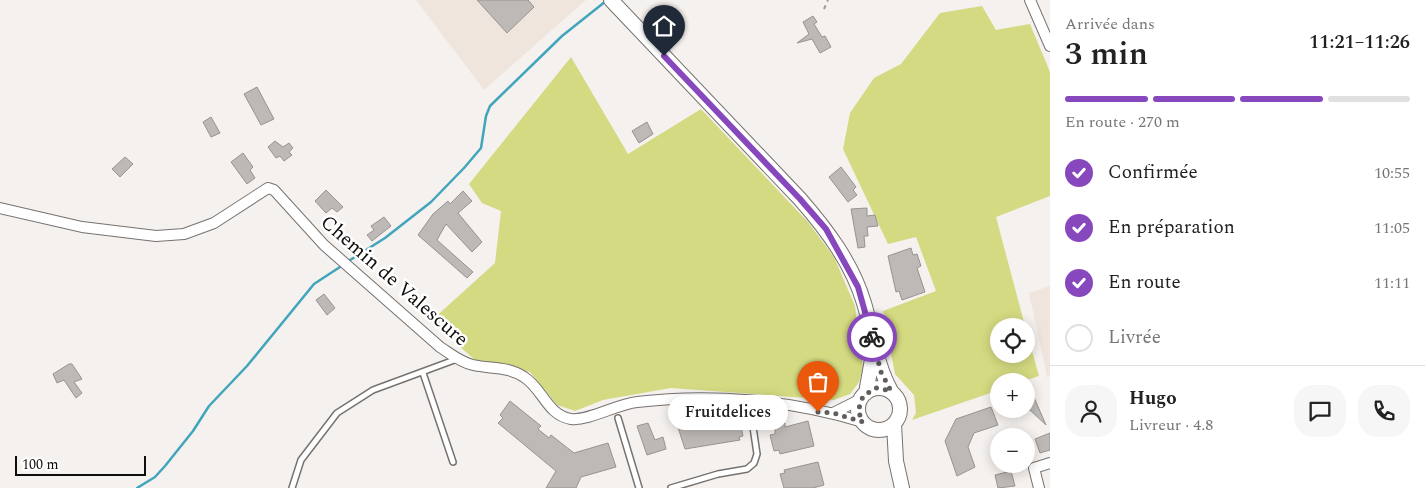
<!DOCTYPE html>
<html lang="fr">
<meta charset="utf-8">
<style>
:root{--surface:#fff;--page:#f6f6f6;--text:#222;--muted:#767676;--line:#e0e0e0;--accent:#8848bd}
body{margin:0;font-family:Spectral,serif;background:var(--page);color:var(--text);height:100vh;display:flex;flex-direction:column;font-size:19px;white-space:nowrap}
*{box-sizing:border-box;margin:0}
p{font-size:16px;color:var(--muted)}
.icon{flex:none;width:28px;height:28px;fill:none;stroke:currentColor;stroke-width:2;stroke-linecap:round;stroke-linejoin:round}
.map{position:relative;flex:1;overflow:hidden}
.panel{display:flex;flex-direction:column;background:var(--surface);width:375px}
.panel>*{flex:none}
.fabs{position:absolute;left:990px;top:318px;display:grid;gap:10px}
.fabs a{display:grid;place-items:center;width:45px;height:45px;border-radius:50%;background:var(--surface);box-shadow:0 2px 12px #0003;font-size:25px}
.scale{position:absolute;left:15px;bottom:12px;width:131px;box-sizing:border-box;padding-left:5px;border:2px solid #100e0d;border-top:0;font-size:14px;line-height:18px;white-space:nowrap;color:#100e0d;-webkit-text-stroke:4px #fff;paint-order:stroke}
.pin{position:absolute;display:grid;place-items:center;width:42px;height:42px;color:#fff;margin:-51px -21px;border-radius:50% 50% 50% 0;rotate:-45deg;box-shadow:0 0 5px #0007}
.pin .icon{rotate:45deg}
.courier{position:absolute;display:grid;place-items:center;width:50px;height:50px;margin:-25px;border:4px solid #8848bd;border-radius:50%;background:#fff;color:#222;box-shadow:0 1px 6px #0007}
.bubble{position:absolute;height:35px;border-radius:18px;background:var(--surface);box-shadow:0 2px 12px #0003;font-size:16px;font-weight:600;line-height:35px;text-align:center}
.head em{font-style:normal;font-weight:600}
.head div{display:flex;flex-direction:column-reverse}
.head{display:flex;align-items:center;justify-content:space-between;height:85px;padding:0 15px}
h1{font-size:32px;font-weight:600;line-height:38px}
.bar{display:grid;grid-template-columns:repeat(4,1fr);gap:8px 5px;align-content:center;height:60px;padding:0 15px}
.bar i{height:6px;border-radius:4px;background:var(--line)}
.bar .current{background:var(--accent)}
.bar p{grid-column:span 4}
.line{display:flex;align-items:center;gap:12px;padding:0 15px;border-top:1px solid var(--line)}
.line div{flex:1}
.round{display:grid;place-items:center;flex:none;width:52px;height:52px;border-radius:20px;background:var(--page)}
ol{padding:0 15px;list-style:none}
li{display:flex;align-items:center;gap:15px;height:55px}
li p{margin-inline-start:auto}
li .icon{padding:5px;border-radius:50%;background:var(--accent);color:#fff;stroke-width:4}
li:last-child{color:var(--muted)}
li i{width:28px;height:28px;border:2px solid var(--line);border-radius:50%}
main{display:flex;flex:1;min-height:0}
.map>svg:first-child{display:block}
</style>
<main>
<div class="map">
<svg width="1050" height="488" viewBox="0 0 1050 488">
<rect width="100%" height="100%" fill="#f5f1ee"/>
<path fill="#efe5dd" d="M416,0H586L484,90Z
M1050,286V376L1047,377L1029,293Z"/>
<path fill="#d4da81" d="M982,6L996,30L1030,24L1050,72V196L996,217L1025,326H999V354H1026V329L1039,376L1023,381H999V390L912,420L916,413L914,395L895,374L883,311L936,291L916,237L888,244L843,149L850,113L874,78L901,64L940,13Z
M571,57L628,154L701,109L808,222L834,257L855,306L863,368L859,382L850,394L834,400L671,388L603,400L575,411L557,405L530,372L475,360L431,321L495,263L501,211L482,203L469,184Z"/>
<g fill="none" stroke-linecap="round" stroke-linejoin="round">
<path stroke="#41a5bc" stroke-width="2.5" d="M347,262L385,238L431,202L464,168L481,148L486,116L490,106L562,36L606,1
M137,488L155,477L165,466L193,431L209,406L247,366L314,284L343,265"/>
</g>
<path fill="#bdb9b6" stroke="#979391" d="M477,0H528L534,7L507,33Z
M813,16L817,22L814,24L822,37L825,36L831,47L820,53L812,39L797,43L809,34L803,22Z
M257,87L274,119L261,125L244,94Z
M211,117L220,133L211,137L203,122Z
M647,122L653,134L639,143L632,131Z
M275,141L283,147L289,143L293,148L289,152L292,155L284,161L280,156L276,158L268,147Z
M243,153L253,167L250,170L255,178L247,184L231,162Z
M125,157L133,164L120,177L112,169Z
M841,167L856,187L853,190L857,195L848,202L829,177Z
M326,190L343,207L337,212L332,208L326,213L315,201Z
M463,191L472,201L458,213L482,242L472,252L446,224L437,240L473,272L467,278L418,235L433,214L448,201L450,204Z
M867,208V216L875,215L878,226L867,227L868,236H864L865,247L858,248L851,209Z
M384,217L391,226L372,241L367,235L374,230L371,226Z
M911,248L913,255L917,254L921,266L917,268L925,292L902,300L899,291L896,292L888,256Z
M324,294L335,308L327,315L316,300Z
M69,364H72L82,379L74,382L82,393L76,398L64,380L57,383L53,374Z
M1026,379L1046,425L1030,410L1026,411Z
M510,401L541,426L538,429L549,438L551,435L574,453L608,443L616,467L581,477L576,488H546L556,471L498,423L503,418L500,415Z
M991,407L998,425L974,433L968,447L975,467L957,476L945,441L956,419Z
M680,411L696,412V424L726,417L727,420L736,418L738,426H741L743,436L739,437L740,440L685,449L673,412Z
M808,421L814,446L780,454L779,450L774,451L770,435L775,434V425L785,423V427Z
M648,423L655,440L663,437L666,449L647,455L637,426Z
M1050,433V450L1040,453L1035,439Z
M818,462L824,485L813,488H784L780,474L785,473L784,470Z
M1011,471L1015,486L998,488L995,475Z"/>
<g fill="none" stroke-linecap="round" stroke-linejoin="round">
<g stroke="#767270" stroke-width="8">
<path id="service" d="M423,373L453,462
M618,418L639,488
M292,488L301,460L337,413L373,390L457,359
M671,488L718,474L747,469L754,463L757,454L749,400"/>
</g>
<g stroke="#767270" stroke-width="12">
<path id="minor" d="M1030,0L1050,46
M0,208L82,227L156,236L184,234L214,223L268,188L274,190L324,245L440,347C451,354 460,362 473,365C491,369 508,366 524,377C543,389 547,415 571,419C589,421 617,404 637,402C710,393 793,400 863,422
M833,413L861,399
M1039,488L1034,468L1050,463"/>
</g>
<g stroke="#767270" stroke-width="16">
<path id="secondary" d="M611,0L800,199C827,230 852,263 864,303C873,333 876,364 891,391
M858 409a21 21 0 1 1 42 0a21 21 0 1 1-42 0Z
M866,393L873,354
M894,424L896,461L902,488"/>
</g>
<path stroke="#9d9a98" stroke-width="2" stroke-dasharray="4 4" stroke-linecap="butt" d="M824,9L828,0"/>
<use href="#service" stroke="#fff" stroke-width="5"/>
<use href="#minor" stroke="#fff" stroke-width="10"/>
<use href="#secondary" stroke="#fff" stroke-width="14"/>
</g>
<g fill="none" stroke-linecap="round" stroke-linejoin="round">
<path stroke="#605d5c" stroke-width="5" stroke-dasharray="0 9" d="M818,412L833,413L863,422L858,411L863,396L876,388L891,391L881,372L872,337"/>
<path stroke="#8848bd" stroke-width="6" d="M664,56L800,199L826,229L858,287L872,337"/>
</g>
<g text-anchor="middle" stroke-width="5" stroke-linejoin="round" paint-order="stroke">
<g font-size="20" fill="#100e0d" stroke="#fff">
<text transform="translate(395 280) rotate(41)" y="7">Chemin de Valescure</text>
</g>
</g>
</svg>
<div class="fabs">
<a><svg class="icon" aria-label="locate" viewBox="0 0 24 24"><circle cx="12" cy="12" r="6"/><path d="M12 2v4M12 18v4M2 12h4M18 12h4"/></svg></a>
<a>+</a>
<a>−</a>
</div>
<div class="scale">100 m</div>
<div class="pin" style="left:818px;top:412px;background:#ea580c"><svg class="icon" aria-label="bag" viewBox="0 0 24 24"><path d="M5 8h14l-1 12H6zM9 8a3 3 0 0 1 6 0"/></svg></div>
<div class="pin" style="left:664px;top:56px;background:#1f2937"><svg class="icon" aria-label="home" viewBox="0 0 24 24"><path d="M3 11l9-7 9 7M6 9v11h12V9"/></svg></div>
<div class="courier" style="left:872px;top:337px"><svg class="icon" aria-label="bike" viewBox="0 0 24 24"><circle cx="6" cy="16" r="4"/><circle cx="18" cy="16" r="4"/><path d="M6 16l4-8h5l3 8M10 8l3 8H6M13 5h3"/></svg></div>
<div class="bubble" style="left:668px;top:395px;width:120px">Fruitdelices</div>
</div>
<section class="panel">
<div class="head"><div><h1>3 min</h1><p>Arrivée dans</p></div><em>11:21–11:26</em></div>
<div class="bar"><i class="current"></i><i class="current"></i><i class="current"></i><i></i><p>En route · 270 m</p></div>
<ol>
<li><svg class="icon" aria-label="check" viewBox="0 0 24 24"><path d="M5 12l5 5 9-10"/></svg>Confirmée<p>10:55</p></li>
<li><svg class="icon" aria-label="check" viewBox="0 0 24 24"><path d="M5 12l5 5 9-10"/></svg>En préparation<p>11:05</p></li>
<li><svg class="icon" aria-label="check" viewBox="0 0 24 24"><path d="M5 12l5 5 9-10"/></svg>En route<p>11:11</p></li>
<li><i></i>Livrée</li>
</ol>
<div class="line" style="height:90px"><a class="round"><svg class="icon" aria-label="person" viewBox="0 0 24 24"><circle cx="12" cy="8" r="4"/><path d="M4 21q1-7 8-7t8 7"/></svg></a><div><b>Hugo</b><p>Livreur · 4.8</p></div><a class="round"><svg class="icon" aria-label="chat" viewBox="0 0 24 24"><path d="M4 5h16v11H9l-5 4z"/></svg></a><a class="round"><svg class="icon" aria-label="phone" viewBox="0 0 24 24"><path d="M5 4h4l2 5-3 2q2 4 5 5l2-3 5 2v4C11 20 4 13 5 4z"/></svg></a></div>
</section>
</main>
